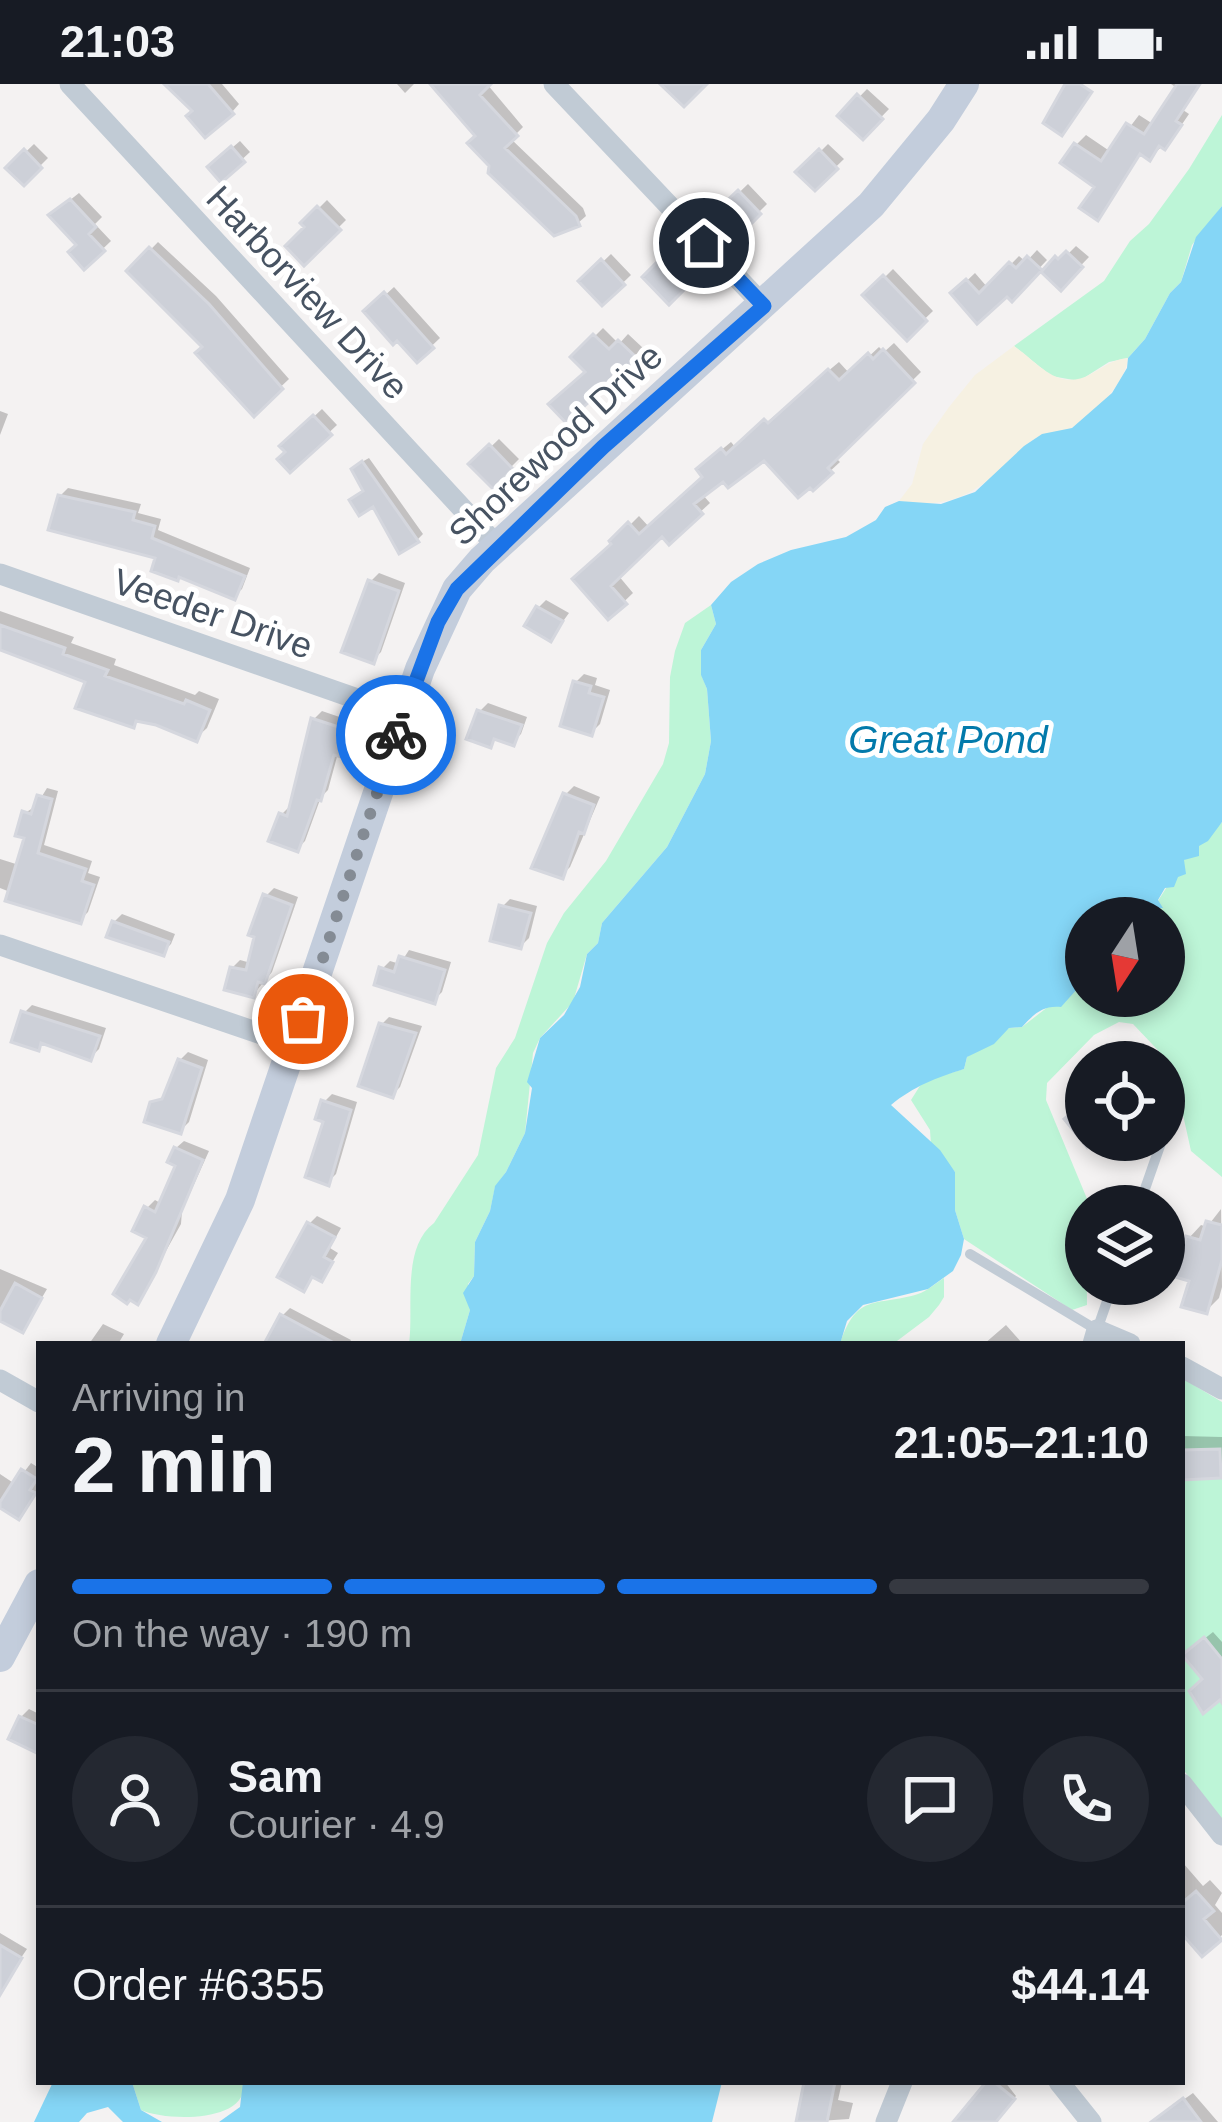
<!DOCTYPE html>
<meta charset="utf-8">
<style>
:root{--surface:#171b24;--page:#242831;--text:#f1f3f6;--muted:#9ea1a6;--line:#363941;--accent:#1a73e8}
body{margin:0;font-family:Arial,sans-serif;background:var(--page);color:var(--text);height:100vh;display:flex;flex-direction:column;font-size:45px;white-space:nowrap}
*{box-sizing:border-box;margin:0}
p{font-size:39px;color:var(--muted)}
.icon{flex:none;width:66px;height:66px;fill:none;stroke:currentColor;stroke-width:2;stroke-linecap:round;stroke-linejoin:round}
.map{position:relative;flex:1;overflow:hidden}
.panel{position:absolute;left:36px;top:1257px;width:1149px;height:744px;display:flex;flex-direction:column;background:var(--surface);border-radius:0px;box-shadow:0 6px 18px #0003}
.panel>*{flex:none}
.needle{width:78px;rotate:192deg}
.buttons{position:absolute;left:1065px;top:813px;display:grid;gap:24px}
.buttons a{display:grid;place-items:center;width:120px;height:120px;border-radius:50%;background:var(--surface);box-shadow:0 6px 18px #0003;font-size:60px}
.pin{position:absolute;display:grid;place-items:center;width:102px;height:102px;color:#fff;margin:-51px;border:6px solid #fff;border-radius:50%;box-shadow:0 3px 12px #0007}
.courier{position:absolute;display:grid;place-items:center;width:120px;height:120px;margin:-60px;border:9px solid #1a73e8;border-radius:50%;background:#fff;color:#222;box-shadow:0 3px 15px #0007}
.overview em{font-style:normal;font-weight:700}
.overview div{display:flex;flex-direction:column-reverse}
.overview{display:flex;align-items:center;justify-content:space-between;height:204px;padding:0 36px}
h1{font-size:78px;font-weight:700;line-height:90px}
.bar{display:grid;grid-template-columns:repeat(4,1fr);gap:18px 12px;align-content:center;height:144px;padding:0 36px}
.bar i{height:15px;border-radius:9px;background:var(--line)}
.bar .on{background:var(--accent)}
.bar p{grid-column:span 4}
.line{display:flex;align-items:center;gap:30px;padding:0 36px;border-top:3px solid var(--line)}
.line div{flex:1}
.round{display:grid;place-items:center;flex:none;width:126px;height:126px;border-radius:63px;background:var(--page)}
.status{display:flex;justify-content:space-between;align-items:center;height:84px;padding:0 60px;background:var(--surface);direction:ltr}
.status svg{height:33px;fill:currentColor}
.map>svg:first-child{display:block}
</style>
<div class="status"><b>21:03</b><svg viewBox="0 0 49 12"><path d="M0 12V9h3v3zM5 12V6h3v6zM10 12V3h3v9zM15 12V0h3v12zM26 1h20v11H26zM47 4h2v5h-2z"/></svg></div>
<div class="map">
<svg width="1222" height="2038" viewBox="0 0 1222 2038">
<rect width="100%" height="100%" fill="#f4f2f2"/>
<path fill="#bdf5d7" d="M1222,31V122L1192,161L1181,198L1170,209L1145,255L1128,274L1109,278L1079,297L1051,292L1014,262L1104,197L1130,157L1149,140L1189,85Z
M711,521L716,540L701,566V590L707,605L711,657L705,690L667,763L602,839L598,859L587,870L573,918L540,954L533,969L525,1049L506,1088L495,1103L490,1127L475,1158L474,1192L468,1200L470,1226L460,1260H409C414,1224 401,1164 434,1139L478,1071L496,984L515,954L547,859L564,829L606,777L663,680L669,659L670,593L675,567L685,539Z
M1222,738V1093L1191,1067L1172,981L1133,940L1119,938L1094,951L1047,999L1046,1016L1090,1122H1086L1087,1221L1072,1226L964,1155L955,1126V1088L931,1061L930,1046L911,1016L923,997L964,985L967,973L1009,944L1022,943L1049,922H1061L1086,895V912H1164V834H1149V831L1184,776Z
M944,1194V1213L939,1221L929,1233L893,1260H840C857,1208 875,1223 918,1210C927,1207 936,1199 944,1194Z
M1182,1294L1222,1318V1735L1182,1684Z
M132,1998H243C251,2038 168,2038 141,2026Z"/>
<path fill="#f6f1e2" d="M1014,262C1040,280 1058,308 1091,290C1104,283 1113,275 1128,274C1127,296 1092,335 1071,344C1060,349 1047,348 1036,354C1024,361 1018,371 1008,379C972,412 948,425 899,417L912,400L923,360L949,323L975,291Z"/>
<path fill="#85d6f6" d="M1222,122V738L1208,757L1199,762V772L1184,776L1186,790L1178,793L1174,803L1165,804L1158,816L1163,824H1153L1149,834H1086V895L1061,923C1043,921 1034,930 1022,943L1009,944L994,960L967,973L964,985C936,994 914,1002 891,1021L940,1066L955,1088V1126L964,1155L961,1171L953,1187L928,1205L863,1221L847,1237L840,1260H460L470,1226L463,1209L474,1192L475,1158L490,1127L495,1102L506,1088L525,1049L532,1004L527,998L540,954L564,931L580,903L587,870L598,859L602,839L667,763L705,690L711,657L707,605L701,591V566L716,540L711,521L731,498L758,480L791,466L846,453L876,436L885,423L899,417L941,420L975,408L1024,362L1042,350L1072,344L1112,309L1127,284L1128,274L1145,255L1170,209L1181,198L1196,153Z
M53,1998H132L141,2026L162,2038H123L108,2023L87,2029L79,2038H34Z
M243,1998H722L712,2038H219L240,2023Z"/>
<path fill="#0003" d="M168,0H222L239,20L232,28L196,26Z
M397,0H414L405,9Z
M457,0H487L523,43L511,55L583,124L586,132L578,139L479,51Z
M1171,0H1200L1183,26L1189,30L1174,52L1150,73L1142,68L1098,134V102L1076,61L1086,51L1111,68L1139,31L1153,40L1177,4Z
M867,5L889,25L863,52L841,32Z
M240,57L250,68L221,95L219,75Z
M34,60L48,74L24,98L9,84Z
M828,60L844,75L815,103L800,88Z
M748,100L767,120L741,146L722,125Z
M79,109L102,133L95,140L111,157L85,182L80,161L60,124Z
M327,116L346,136L304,178L308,143L304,139Z
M158,158L216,212L289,295L254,328L206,262L130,187Z
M1076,162L1089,173L1061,202L1045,188L1065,167L1068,170Z
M1037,166L1047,176L1012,213L1007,209H954L975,189L988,204L1019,172L1026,178Z
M672,168L695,191L669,216L646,193Z
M611,170L631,191L603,218L583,197Z
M893,185L933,227L907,252L867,211Z
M394,203L440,254L418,275L367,228Z
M603,244L619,260L628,250L643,264L566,335L588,287L574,273Z
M894,259L921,288L835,373L840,378L813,403L764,372L702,410L710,419L669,457L662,449L618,491L633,509L609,532L576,495L639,432L650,444L706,393L708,377L731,358L736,364L839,278L850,290L879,263L884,268Z
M322,325L337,341L290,385L289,368L283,362Z
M0,327L8,330L0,351Z
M499,355L519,375L493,401L473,380Z
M369,374L423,450L417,456L366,406L360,379Z
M68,404L141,420L138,429L161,435L158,446L250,484L242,505L234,512L159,472L60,412Z
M379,489L405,499L381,568L373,576L371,497Z
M546,516L569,529L551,554L538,524Z
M0,527L74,553L71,559L116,575L114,581L195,611L199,607L219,615L207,644L196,654L139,635L133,641L89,596L0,565Z
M584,590L597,594L595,601L610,606L600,640L592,648L576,598Z
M488,619L527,633L521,650L513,658L497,653L490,660L480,627Z
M322,627L360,640L352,663L344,671L338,669L328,706L321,713L305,757L297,765L281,731L289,723L314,635Z
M574,702L600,713L570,783L562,791L566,710Z
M47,704L58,707L44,761L92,777L88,789L100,793L88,828L80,836L0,804V775L19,781L27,752L25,729L36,722Z
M274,804L298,813L272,888L253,911L232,884L240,876L251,879L266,812Z
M510,815L537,822L529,854L521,862L502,823Z
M122,830L175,850L171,860L163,868L114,838Z
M409,866L451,878L442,908L434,916L382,885L390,877L400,880Z
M32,921L106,944L99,965L91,973L45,957L38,964L24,929Z
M389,933L422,942L400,1003L392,1011L381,941Z
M1133,960L1148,978H1108Z
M188,968L208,976L189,1038L181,1046L153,1020L164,1012L180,976Z
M1086,994V1052L1082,1023L1071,1008Z
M332,1010L357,1018L336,1090L328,1098L324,1018Z
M184,1057L209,1067L182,1127L181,1140L138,1217L150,1153L147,1124L155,1116L162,1120L179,1081L176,1064Z
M1221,1125L1222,1203L1219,1214L1206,1227L1192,1195L1189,1154L1201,1141L1207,1143Z
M317,1132L341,1144L330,1164L338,1169L321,1195L314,1191L303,1204L310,1139Z
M0,1185L47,1205L23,1246L0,1234Z
M290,1224L351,1256L349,1260H277L282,1232Z
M103,1240L124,1250L118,1260H89Z
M1006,1241L1023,1260H984Z
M1182,1352L1222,1353V1389L1182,1393Z
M31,1379L39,1384V1404L26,1424L0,1421V1390L15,1400Z
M1213,1548L1222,1558V1613L1194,1563Z
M29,1625L39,1630V1658L21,1633Z
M1183,1779L1203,1802L1210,1796L1222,1809L1215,1821L1222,1829V1851L1203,1869L1182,1846Z
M0,1849L27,1865L8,1893L0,1888Z
M807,1998H842L838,2016L853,2019L849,2035L804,2038Z
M990,1998H1005L1016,2012L994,2038H962Z
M1193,2009L1218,2038H1170L1173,2023Z"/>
<path fill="#cdd0d8" stroke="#d5d7de" stroke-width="3" d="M164,0H208L234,30L205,54L186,32L192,27Z
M430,0H491L480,11L518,52L505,64L576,132L580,142L554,152L488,89L489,82L467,59L475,52Z
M660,0H707L684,23Z
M1065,0H1080L1092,8L1062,52L1043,39Z
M1177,0H1200L1176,37L1182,41L1165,66L1159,62L1150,77L1140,70L1098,137L1079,124L1094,103L1060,79L1074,59L1101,77L1126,39L1144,50Z
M857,10L883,35L863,56L837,32Z
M231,62L245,78L221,99L207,83Z
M24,65L42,84L24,102L5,84Z
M819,65L838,85L815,107L795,88Z
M738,106L761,130L741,150L718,125Z
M70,115L96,143L89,150L105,167L84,186L68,168L76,161L48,131Z
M317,122L341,146L304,182L285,162L304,143L300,139Z
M149,163L209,220L283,305L254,333L195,269L202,263L126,187Z
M1066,167L1083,183L1061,207L1041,188L1055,172L1058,175Z
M1027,172L1042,186L1012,218L1007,213L977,240L950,209L966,195L979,209L1009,178L1016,184Z
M662,173L689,201L669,221L642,193Z
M601,175L625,201L602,222L578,197Z
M883,191L927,237L907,257L862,211Z
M384,208L434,264L417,279L397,257L393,261L363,227Z
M593,250L609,265L618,256L637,274L566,339L548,320L585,288L570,273Z
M883,265L915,299L828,384L833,389L813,407L810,404L798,414L764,377L728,404L723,398L694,420L703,430L669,461L662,453L611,502L627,520L608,536L572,495L611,460L609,457L628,438L639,450L702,393L696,385L721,364L726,370L764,335L768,339L828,285L839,296L868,269L873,275Z
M313,331L332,351L290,389L277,375L285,368L279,362Z
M489,360L513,385L493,405L468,380Z
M362,377L419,458L399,470L373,423L359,432L349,416L363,407L351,385Z
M58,411L135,428L133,436L155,442L152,454L245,492L235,516L179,493L178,497L151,487L155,474L48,446Z
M368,496L399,507L374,580L341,568Z
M536,522L563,537L551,558L524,542Z
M0,541L65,564L63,570L108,586L105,592L184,620L186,616L210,626L197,658L156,641L136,637L134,644L75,624L85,598L0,566Z
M573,597L591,602L589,609L604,613L592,652L560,642Z
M477,626L522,641L514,662L494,655L491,664L466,655Z
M311,634L354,648L345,674L334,671L321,717L317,716L298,768L268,757L279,729L287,732Z
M563,709L594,721L584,750L579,748L563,795L531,784Z
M37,711L52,715L38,769L86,785L82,797L94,801L81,840L5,817L24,754L15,752L22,727L31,730Z
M263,810L292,821L265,900L258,898L254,914L224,906L230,883L246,886L254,853L248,851Z
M499,821L531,829L521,865L490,857Z
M112,837L169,858L164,872L106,853Z
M399,872L445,886L435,920L374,901L379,883L394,888Z
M21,927L100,952L91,977L41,959L39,967L11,958Z
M379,939L416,949L393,1014L358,1002Z
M178,975L202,984L181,1050L144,1038L150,1018L162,1015Z
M321,1016L351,1026L329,1102L305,1093L323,1038L315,1035Z
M1086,1017V1062L1064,1035Z
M174,1063L203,1076L156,1188L138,1221L130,1216L127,1220L113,1210L146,1154L132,1147L144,1122L155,1128L175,1082L167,1078Z
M1206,1137L1222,1141V1176L1207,1230L1181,1223L1189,1197L1175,1193L1186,1152L1200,1156Z
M307,1138L335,1153L324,1173L333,1178L322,1198L312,1193L304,1208L277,1193Z
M15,1199L42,1214L23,1249L0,1237V1227Z
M280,1230L336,1260H264Z
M1220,1365L1221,1394L1182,1396V1366Z
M21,1385L37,1395L30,1406L36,1409L19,1436L0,1424V1418Z
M1204,1553L1222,1575V1619L1220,1616L1203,1630L1189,1607L1202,1595L1182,1571Z
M19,1632L39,1641V1670L8,1655Z
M1196,1807L1214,1827L1204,1835L1222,1856L1202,1873L1182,1850V1819Z
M0,1861L22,1874L0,1911Z
M804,1998H835L827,2038H796Z
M986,1998H994L1015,2015L996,2038H953Z
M1183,2014L1201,2038H1151Z"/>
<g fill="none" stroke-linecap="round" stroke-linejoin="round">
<path stroke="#c1cbd5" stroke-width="10" d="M1164,1049L1172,1024
M1139,1122L1162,1056
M970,1170L1097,1246L1113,1200"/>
<path stroke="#c1cbd5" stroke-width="21" d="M70,0L497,462
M554,0L764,222
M0,490L403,631
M0,861L294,961
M1093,1260L1097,1246L1130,1260
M1182,1283L1222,1305
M0,1296L39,1318
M1182,1700L1222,1751
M1059,1998L1091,2038
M886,2038L902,1998"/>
<path stroke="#c3cddc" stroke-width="30" d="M171,1260L240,1116L420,585L457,505L482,476L871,121L941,36L964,0
M0,1573L39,1500"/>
</g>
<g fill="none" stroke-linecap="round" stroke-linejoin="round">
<path stroke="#848b94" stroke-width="12" stroke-dasharray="0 21.6" d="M303,935L396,651"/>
<path stroke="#1a73e8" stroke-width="15" d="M396,651L438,538L457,505L603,363L764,222L704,159"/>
</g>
<g text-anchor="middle" stroke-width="10" stroke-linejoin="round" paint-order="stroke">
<g font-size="36" fill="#475362" stroke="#fff">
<text transform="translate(308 208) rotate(47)" y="13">Harborview Drive</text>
<text transform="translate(555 360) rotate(-43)" y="13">Shorewood Drive</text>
<text transform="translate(213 529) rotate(19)" y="13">Veeder Drive</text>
</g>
<g font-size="39" font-style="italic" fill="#027aab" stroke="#fff">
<text x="948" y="669">Great Pond</text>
</g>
</g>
</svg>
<div class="buttons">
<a><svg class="needle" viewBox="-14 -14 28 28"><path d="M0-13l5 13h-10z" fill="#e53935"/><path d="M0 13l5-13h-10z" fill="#9ea1a6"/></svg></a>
<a><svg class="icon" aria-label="locate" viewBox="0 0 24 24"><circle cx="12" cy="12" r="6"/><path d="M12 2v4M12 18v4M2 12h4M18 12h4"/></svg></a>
<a><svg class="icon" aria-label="layers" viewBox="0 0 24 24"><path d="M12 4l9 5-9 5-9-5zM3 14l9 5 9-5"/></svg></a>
</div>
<div class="pin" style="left:303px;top:935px;background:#ea580c"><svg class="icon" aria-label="bag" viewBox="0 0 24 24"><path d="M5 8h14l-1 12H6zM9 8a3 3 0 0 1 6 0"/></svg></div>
<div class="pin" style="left:704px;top:159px;background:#1f2937"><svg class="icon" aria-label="home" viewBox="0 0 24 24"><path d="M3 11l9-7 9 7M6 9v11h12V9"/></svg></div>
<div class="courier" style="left:396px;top:651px"><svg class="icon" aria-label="bike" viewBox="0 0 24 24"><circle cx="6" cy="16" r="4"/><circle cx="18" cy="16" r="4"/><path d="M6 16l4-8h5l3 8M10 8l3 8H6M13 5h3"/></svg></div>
<section class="panel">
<div class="overview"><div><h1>2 min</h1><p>Arriving in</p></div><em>21:05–21:10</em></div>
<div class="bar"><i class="on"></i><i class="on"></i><i class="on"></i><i></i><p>On the way · 190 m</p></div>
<div class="line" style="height:216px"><a class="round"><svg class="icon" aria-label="person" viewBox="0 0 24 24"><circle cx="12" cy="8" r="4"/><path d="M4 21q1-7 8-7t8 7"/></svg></a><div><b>Sam</b><p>Courier · 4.9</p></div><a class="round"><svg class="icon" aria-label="chat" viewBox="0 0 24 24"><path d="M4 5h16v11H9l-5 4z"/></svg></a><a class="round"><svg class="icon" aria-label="phone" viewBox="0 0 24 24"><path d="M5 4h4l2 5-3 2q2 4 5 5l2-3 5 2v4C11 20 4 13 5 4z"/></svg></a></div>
<div class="line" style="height:156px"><div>Order #6355</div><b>$44.14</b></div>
</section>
</div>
